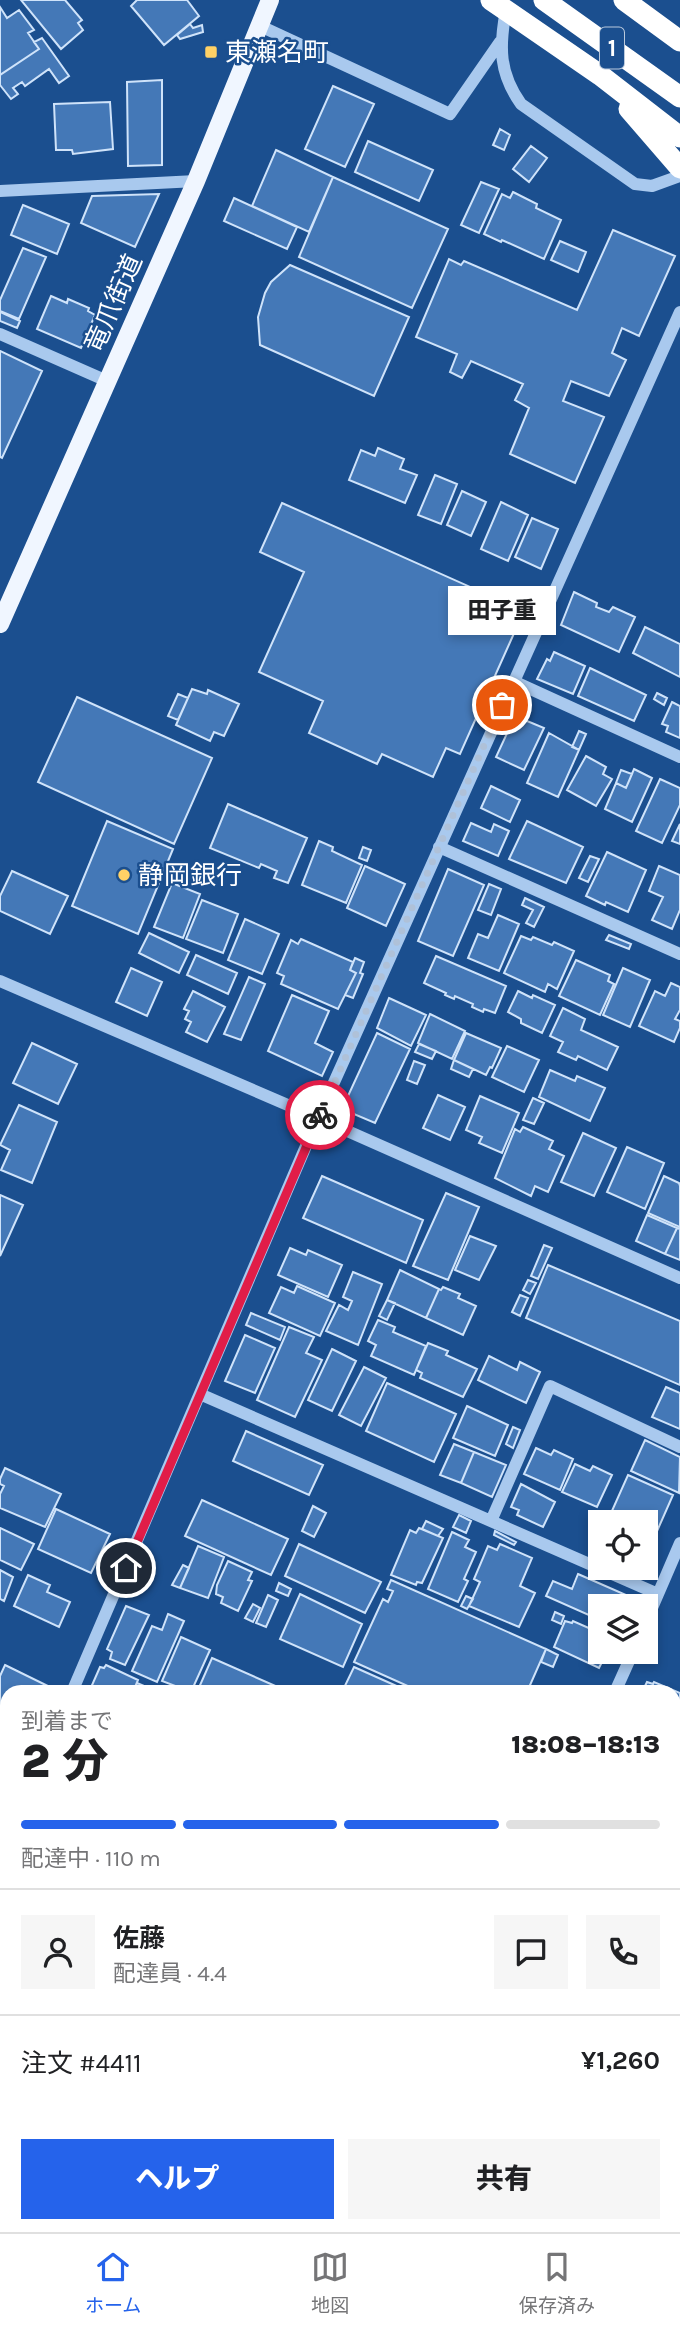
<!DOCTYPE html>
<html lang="ja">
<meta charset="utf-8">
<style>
:root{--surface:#fff;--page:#f6f6f6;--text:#202124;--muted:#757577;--line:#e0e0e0;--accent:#2563eb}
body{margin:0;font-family:Karla,"Noto Sans JP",sans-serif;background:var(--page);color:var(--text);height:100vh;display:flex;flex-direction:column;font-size:26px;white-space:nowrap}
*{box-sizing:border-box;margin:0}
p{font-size:23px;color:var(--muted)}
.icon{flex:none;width:38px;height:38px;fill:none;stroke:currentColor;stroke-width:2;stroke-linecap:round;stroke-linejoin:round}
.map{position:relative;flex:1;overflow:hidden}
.drawer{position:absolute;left:0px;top:1685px;width:681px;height:548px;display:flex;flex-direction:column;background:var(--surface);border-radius:21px 21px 0 0;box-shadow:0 4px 10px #0003}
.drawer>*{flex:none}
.fabs{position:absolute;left:588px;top:1510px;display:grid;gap:14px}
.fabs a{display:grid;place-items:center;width:70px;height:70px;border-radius:0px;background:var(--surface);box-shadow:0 4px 10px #0003;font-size:35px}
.pin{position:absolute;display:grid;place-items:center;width:60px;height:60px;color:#fff;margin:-30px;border:4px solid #fff;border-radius:50%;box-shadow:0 2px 7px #0007}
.courier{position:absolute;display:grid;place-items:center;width:70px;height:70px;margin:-35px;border:5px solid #e11d48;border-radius:50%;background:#fff;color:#222;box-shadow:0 2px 9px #0007}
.bubble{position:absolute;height:49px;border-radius:0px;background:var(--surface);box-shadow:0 4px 10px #0003;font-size:23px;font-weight:800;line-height:49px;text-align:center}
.overview em{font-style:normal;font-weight:800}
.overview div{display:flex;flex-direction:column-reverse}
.overview{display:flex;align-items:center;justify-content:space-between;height:119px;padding:0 21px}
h1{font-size:46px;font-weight:800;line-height:52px}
.bar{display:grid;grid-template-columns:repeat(4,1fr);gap:10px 7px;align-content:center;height:84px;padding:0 21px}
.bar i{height:9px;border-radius:5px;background:var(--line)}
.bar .current{background:var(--accent)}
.bar p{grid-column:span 4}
.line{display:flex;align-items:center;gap:18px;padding:0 21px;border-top:2px solid var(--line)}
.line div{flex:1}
.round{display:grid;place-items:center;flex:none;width:74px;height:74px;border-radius:0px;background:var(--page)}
.cta{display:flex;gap:14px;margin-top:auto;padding:14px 21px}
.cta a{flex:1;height:80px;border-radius:0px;background:var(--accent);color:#fff;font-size:28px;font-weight:800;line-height:80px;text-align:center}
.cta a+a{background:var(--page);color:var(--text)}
.tab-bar{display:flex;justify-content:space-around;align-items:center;height:98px;border-top:2px solid var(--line);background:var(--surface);font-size:19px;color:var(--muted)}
.tab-bar a{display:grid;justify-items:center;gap:4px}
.tab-bar .current{color:var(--accent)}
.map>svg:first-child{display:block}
</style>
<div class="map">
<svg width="680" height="2232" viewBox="0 0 680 2232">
<rect width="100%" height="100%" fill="#1b4f8f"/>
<path fill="#4478b7" stroke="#cfe3fa" stroke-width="2" d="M21,0H65L82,20L78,23L83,30L61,49Z
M137,0H187L199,16L164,45L131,6Z
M0,7L7,18L19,10L34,30L28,33L39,49L0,75Z
M190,24L193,28L202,25L203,32L180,39L177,35Z
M42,38L69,76L59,83L49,69L25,86L22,82L13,88L18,94L11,99L0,85V75L39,49L34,42Z
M162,80V165L128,166L127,82Z
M333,86L374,104L345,167L305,149Z
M110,102L113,149L73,154L72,150H56L54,104Z
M500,129L510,135L504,150L493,145Z
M368,141L433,170L419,201L355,172Z
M531,146L547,158L529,182L513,169Z
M276,150L333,177L309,232L252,206Z
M333,177L448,229L412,308L299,257Z
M481,182L499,189L479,233L461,225Z
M513,192L537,204L536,208L561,220L544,259L502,240L501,242L484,234L502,194L510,198Z
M159,194L135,247L81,223L92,196Z
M234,198L297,227L287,249L224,221Z
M23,205L69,224L57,254L11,235Z
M613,230L675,256L639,336L622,328L612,353L626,360L609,396L571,381L563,401L604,417L575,483L510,454L529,408L515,400L523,384L471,361L462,378L450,372L457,354L416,337L449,259L461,265L464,261L577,310Z
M560,241L586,252L578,272L551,260Z
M23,248L46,257L19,319L0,311V300Z
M290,265L409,317L374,396L260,345L258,317L265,293L271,282Z
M51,296L67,303L68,299L89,308L88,311L95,315L81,348L37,329Z
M0,312L20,321L17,328L0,321Z
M0,351L42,371L2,458L0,457Z
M378,448L404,459L400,469L417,475L405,503L349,480L361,450L375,456Z
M435,475L457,484L441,524L418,515Z
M462,491L486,502L471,536L447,525Z
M501,502L528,515L508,561L481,549Z
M282,503L524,611L460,754L446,748L433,777L382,754L377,764L309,733L323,701L259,672L304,572L260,552Z
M532,518L558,529L541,569L515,557Z
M574,592L597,603L596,607L609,612L613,607L635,617L619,652L561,625Z
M645,627L680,644V677L633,653Z
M554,652L585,666L573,694L537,679L547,659L550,661Z
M590,668L646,695L634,721L578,696Z
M192,689L207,694L208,690L239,704L224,736L214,732L210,741L176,725Z
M657,693L667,698L664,705L654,699Z
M178,694L188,698L178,720L168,716Z
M77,697L212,758L174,844L38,782Z
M672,702L680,706V738L666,732L668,726L662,724Z
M515,716L544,728L524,770L496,757Z
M579,731L586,734L579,750L572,747Z
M549,733L579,750L558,797L527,783Z
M586,756L606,767L603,774L612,779L596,806L567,790Z
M634,769L652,778L632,822L605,809L616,783L626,788Z
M621,770L632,774L626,788L616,783Z
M660,779L680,788V805L662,843L636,831Z
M491,786L520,800L510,822L481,808Z
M228,804L307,838L288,883L274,878L277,871L261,864L259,868L210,848Z
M107,821L173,849L138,934L72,906Z
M527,821L583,847L566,883L509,859Z
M471,823L491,832L494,824L509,831L498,856L463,841Z
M680,824V844L672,841Z
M319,841L333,847L332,851L362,865L346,903L302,885Z
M363,847L371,850L367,861L359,858Z
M607,852L646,870L628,912L606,902L605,905L586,896Z
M590,856L599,859L588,882L579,878Z
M365,866L405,884L386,926L347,908Z
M659,866L680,875V910L672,929L652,920L663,897L649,891Z
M448,869L484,885L453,956L418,941Z
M12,871L68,896L50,934L0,911V896Z
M172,883L200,894L183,938L154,927Z
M489,884L501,889L491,915L478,910Z
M525,898L544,907L534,927L526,923L533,910L522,905Z
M202,900L238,914L223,953L186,939Z
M498,915L519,924L499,971L468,958L478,934L488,938Z
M245,919L279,934L262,974L228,960Z
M149,933L189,952L179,973L139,953Z
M609,935L631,944L629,949L606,940Z
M521,936L531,940L533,937L552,945L554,942L574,951L557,989L548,984L545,992L504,973Z
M301,939L353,962L350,970L356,973L338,1009L281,984L284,976L277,973L291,940L298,944Z
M196,955L237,973L228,994L187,975Z
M436,956L506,986L495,1013L484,1009L483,1012L472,1007L473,1004L455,996L454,999L445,995L446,993L424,983Z
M355,958L364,962L360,973L363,974L353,998L345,995L356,973L350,970Z
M576,960L610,975L608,981L614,984L600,1015L559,996Z
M131,968L162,982L147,1016L116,1002Z
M623,968L650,980L630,1027L603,1015Z
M249,977L265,984L241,1040L224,1034Z
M671,983L680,987V1010L675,1019L680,1021V1028L674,1042L639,1026L655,991L665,996Z
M193,991L225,1007L207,1042L186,1032L191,1022L185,1019L189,1011L184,1009Z
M518,991L532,998L533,995L555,1005L542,1033L521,1023V1019L508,1012Z
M292,995L329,1011L315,1043L333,1052L322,1076L268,1051Z
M389,998L426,1015L411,1046L377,1028Z
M563,1008L585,1019L581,1030L618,1047L607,1070L578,1056L576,1060L558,1052L563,1042L550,1036Z
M430,1014L465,1031L452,1059L418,1043Z
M377,1033L410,1049L375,1123L342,1109Z
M466,1033L501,1048L492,1068L490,1067L486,1075L454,1060Z
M32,1043L77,1064L58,1104L13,1083Z
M419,1044L436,1051L432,1059L415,1052Z
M507,1046L539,1060L524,1092L492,1077Z
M454,1060L473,1069L469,1077L451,1069Z
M414,1061L425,1065L417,1084L407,1080Z
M550,1070L575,1081L577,1076L605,1088L590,1121L539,1097Z
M438,1095L465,1107L450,1140L423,1128Z
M480,1096L519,1113L502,1153L479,1143L482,1137L466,1130Z
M533,1098L544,1103L534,1124L523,1120Z
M19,1105L57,1122L32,1183L1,1170L10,1150L0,1145Z
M523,1127L553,1141L549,1149L564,1156L548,1192L535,1186L531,1196L495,1178L515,1129L520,1132Z
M583,1133L616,1148L594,1196L561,1182Z
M627,1147L664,1163L645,1209L607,1192Z
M322,1176L423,1220L406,1263L303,1218Z
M664,1176L679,1183L680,1186V1227L648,1213Z
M446,1193L479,1207L448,1280L413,1266Z
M0,1195L23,1205L0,1256Z
M647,1215L677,1228L665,1254L636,1241Z
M677,1228L680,1229V1260L665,1254Z
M470,1236L496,1246L479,1280L455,1270Z
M544,1245L552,1248L538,1279L531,1276Z
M290,1248L306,1255L308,1250L342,1265L328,1297L278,1275Z
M548,1265L680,1321V1385L526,1318Z
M400,1270L439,1289L426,1318L387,1300Z
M353,1272L382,1284L358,1345L326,1331L339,1305L348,1310L352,1301L343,1297Z
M528,1280L536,1283L530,1294L523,1290Z
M297,1286L335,1303L320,1336L269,1313L281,1287L294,1293Z
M443,1287L460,1294L458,1298L476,1306L463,1335L426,1318L439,1289L441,1290Z
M520,1295L528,1298L520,1316L512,1312Z
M387,1300L395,1303L387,1320L379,1316Z
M251,1313L285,1327L280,1340L246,1325Z
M378,1320L395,1327L393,1332L426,1346L414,1375L371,1356L376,1345L368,1341Z
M289,1327L314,1337L306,1353L322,1360L295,1417L257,1400Z
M245,1335L275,1348L255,1393L225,1381Z
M428,1343L448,1351L446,1355L477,1369L463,1397L420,1378L422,1373L416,1370Z
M332,1349L356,1361L332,1411L308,1400Z
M489,1356L517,1370L520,1362L540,1372L526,1403L478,1380Z
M364,1367L386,1378L361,1426L339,1415Z
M387,1383L456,1414L434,1462L366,1431Z
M666,1387L680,1393V1429L652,1417Z
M467,1406L508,1425L495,1456L453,1438Z
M513,1427L520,1430L513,1448L506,1444Z
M246,1431L323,1465L309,1495L233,1461Z
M645,1440L680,1457L679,1493L631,1471Z
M454,1444L474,1452L461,1483L440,1475Z
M536,1448L551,1455L554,1450L573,1459L560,1490L524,1474Z
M474,1452L506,1465L492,1497L461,1483Z
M575,1464L590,1471L593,1466L612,1475L597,1507L562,1492Z
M5,1468L61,1494L45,1527L0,1508V1494L4,1486L0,1484V1479Z
M628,1475L673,1495L646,1556V1522H607Z
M521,1484L555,1502L543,1527L517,1515L519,1510L511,1507Z
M202,1500L288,1539L271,1575L185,1536Z
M313,1506L326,1513L314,1537L302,1531Z
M56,1509L110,1534L91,1573L38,1549Z
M459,1515L471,1521L466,1533L453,1527Z
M426,1521L443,1529L438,1536L422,1529Z
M0,1528L34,1544L21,1570L0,1560Z
M419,1528L443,1538L422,1583L417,1582L416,1585L391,1575L410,1530L416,1533Z
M495,1531L516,1542L514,1545L494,1535Z
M452,1532L469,1540L465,1547L476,1552L464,1579L468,1581L458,1602L428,1589Z
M299,1544L381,1582L365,1613L285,1576Z
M500,1544L532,1558L520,1586L535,1593L519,1627L469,1606L480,1582L474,1579L488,1546L497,1550Z
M198,1546L224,1557L208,1598L180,1588Z
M228,1561L252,1572L248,1580L252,1581L238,1611L221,1603L223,1597L216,1594L217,1585Z
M183,1565L189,1568L180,1588L172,1585Z
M0,1570L13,1577L4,1601L0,1599Z
M578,1574L626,1595L621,1606H600V1620L546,1596L553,1581L572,1589Z
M28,1575L50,1585L47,1592L70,1602L59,1627L14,1606Z
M391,1580L546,1649L527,1692H421L354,1662L383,1599L388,1602L393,1591L387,1589Z
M279,1583L291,1589L288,1596L276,1591Z
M300,1594L362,1624L343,1667L280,1639Z
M268,1595L278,1600L266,1627L256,1623Z
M466,1596L473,1599L467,1609L461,1606Z
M253,1604L260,1608L253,1622L245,1618Z
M126,1606L149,1615L125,1665L110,1659L112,1652L107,1649Z
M555,1612L564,1616L561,1624L552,1620Z
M168,1614L184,1621L157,1682L132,1671L152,1626L162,1630Z
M565,1621L572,1623L573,1621L600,1633V1652H607L599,1668L554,1647Z
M181,1637L210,1650L191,1692L162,1681Z
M546,1649L558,1655L553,1667L541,1662Z
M212,1658L289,1692H197Z
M5,1665L56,1690L55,1692H7V1714L0,1710V1676Z
M106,1665L138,1680L133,1692H89L100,1667L104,1668Z
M354,1667L410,1692H342Z
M647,1682L653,1684L654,1682L680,1693V1724L674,1721V1692H642Z
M137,1683L151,1689L149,1692H133Z
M674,1764L680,1767V1795L674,1792Z
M674,1913L680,1915V2013L674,2011Z
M0,1965L7,1968L4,1983L7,1984V2036L0,2033Z
M674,2016L680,2019V2118L674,2116Z
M1,2082L7,2085V2110L0,2107Z
M7,2177V2203L0,2196V2184Z
M18,2226H31L37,2232H23Z
M31,2226H65L60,2232H37Z
M65,2226H80L86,2232H63L61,2230Z
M168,2226H216L225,2232H165Z
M282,2226H332L329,2232H297Z
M527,2226H566L568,2227L566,2232H525Z
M571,2226H610L608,2232H569Z
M613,2226H641L638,2232H611Z"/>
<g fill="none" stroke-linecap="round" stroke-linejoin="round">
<path stroke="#a9c9ee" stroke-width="12" d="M506,10C499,47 499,73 521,104L635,184L652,186L680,176
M258,25L450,114L500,42
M0,191L196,181
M0,334L107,381
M513,681L680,757
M439,847L680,954
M0,981L318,1118L680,1278
M202,1395L658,1594
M491,1521L550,1386L680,1447
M646,1622L680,1543
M72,1692L318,1118L680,312
M615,1692L633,1652
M0,1862L7,1845
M0,2041L7,2044
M422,2226L435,2232
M379,2232L382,2226"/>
<path stroke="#f0f6ff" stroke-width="18" d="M0,624L196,181L270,0"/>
<path stroke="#fff" stroke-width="21" d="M491,0L600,75L680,137
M544,0L680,97
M624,0L680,41
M629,109L680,168"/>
</g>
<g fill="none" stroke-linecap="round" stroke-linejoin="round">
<path stroke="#afc1d8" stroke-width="7" stroke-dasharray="0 12.6" d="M320,1115L502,705"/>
<path stroke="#e11d48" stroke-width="9" d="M126,1568L320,1115"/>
</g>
<g fill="#ffd166" stroke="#1b4f8f" stroke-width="2.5">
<rect x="204" y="45" width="14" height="14" rx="3.5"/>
<circle cx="124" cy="875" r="7"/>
</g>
<g text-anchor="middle" stroke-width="5" stroke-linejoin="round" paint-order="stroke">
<rect fill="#1b4f8f" stroke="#bbcadd" stroke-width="2" x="600" y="27.5" width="24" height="41" rx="5"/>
<g font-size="24" font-weight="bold" fill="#fff">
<text x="612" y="56">1</text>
</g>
<g font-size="26" fill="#fff" stroke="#1b4f8f" text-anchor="start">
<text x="225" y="61">東瀬名町</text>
<text x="138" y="884">静岡銀行</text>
</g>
<g font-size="26" fill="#fff" stroke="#1b4f8f">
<text transform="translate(113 303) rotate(-66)" y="9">竜爪街道</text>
</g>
</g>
</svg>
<div class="fabs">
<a><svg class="icon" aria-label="locate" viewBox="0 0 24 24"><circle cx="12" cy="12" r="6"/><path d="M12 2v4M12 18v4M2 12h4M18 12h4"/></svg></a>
<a><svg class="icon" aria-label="layers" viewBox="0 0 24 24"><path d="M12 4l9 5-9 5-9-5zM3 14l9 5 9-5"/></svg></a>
</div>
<div class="pin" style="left:502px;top:705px;background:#ea580c"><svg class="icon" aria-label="bag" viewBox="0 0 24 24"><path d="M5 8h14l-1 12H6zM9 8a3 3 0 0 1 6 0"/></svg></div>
<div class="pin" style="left:126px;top:1568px;background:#1f2937"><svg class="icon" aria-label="home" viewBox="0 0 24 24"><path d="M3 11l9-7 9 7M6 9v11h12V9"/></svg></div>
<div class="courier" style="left:320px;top:1115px"><svg class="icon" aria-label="bike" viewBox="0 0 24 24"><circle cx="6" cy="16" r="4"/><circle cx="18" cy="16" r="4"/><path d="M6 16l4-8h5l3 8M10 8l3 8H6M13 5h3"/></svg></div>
<div class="bubble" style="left:448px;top:586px;width:108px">田子重</div>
<section class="drawer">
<div class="overview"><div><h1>2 分</h1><p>到着まで</p></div><em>18:08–18:13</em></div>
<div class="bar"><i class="current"></i><i class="current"></i><i class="current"></i><i></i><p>配達中 · 110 m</p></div>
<div class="line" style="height:126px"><a class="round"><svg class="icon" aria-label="person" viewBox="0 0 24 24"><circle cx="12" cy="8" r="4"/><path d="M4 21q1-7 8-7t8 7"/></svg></a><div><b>佐藤</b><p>配達員 · 4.4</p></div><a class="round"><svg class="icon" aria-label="chat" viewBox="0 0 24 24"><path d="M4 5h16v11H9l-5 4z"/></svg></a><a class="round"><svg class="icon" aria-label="phone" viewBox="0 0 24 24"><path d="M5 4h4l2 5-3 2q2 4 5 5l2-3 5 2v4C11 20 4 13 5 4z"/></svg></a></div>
<div class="line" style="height:91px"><div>注文 #4411</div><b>¥1,260</b></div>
<div class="cta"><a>ヘルプ</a><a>共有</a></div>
</section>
</div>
<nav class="tab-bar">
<a class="current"><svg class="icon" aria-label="home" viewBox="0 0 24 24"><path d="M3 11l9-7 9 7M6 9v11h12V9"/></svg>ホーム</a>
<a><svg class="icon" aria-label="map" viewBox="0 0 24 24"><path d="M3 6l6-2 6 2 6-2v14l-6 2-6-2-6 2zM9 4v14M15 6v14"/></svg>地図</a>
<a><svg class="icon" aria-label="saved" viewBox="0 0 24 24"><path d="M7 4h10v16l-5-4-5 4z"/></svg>保存済み</a>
</nav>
